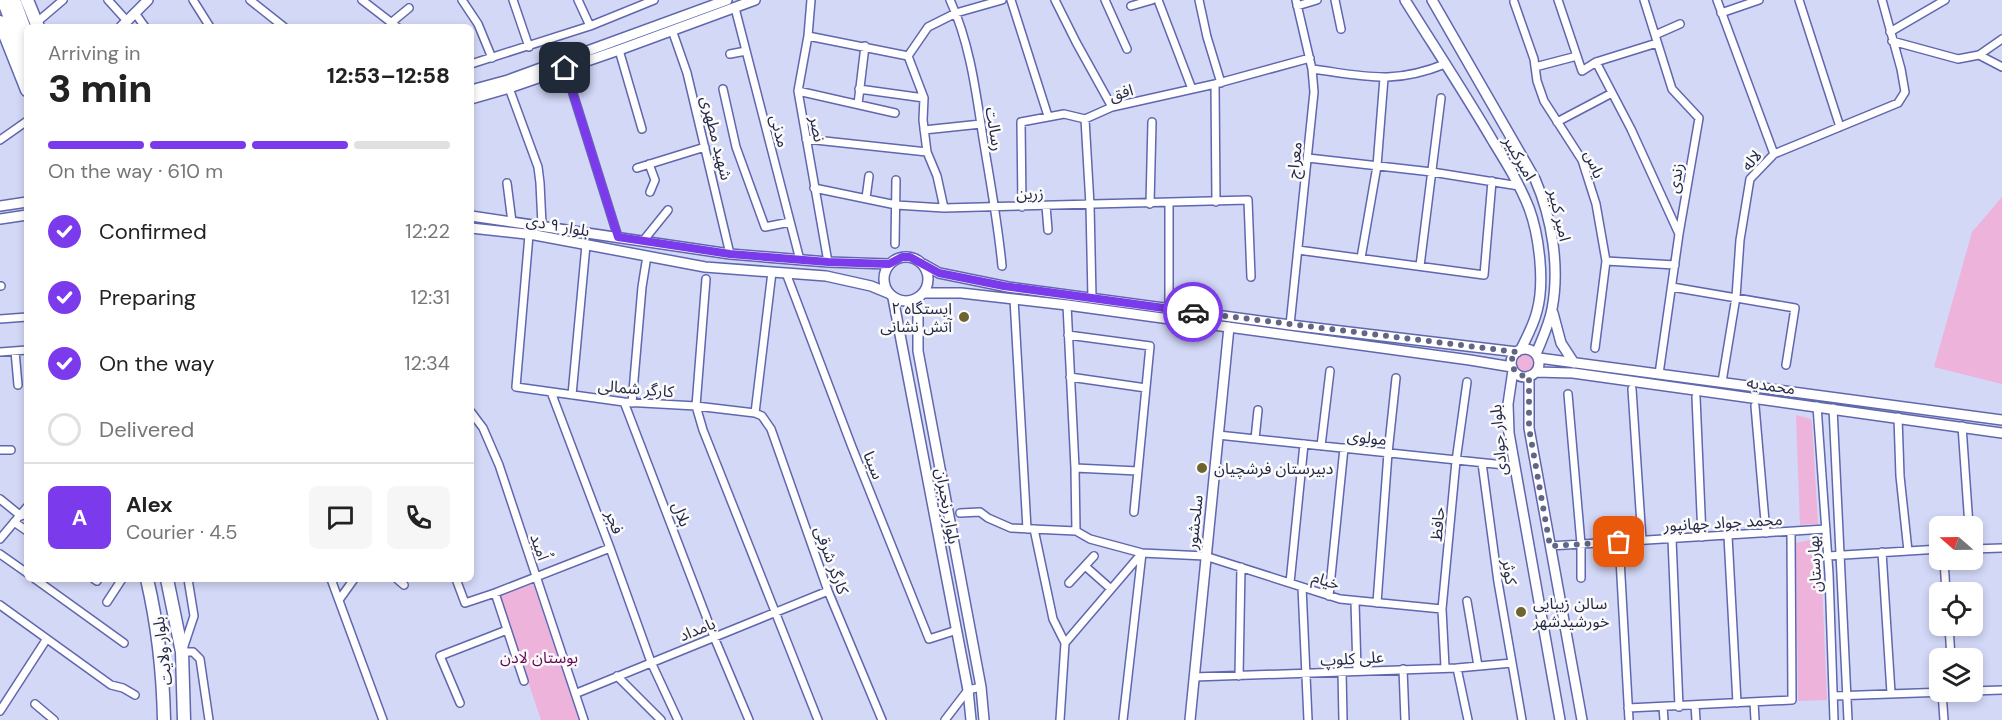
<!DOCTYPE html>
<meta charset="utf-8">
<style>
:root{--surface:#fff;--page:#f6f6f6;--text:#222;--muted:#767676;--line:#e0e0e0;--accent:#7c3aed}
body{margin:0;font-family:"DM Sans","Noto Sans Arabic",sans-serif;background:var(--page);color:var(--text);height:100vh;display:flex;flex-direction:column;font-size:22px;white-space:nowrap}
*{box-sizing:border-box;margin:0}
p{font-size:20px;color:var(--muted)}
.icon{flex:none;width:33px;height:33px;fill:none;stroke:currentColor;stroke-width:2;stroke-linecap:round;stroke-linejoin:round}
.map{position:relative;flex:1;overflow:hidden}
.sheet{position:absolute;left:24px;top:24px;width:450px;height:558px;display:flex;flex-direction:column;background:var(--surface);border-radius:9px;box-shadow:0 3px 9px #0003}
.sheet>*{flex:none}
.needle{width:39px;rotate:290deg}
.controls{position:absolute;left:1929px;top:516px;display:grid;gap:12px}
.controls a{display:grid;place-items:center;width:54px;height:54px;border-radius:9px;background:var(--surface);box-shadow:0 3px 9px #0003;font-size:30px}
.pin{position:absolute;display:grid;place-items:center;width:51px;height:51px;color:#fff;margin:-26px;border-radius:12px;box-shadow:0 3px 9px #0006}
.courier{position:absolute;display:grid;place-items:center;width:60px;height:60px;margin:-30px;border:4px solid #7c3aed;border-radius:50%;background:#fff;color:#222;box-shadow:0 2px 8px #0007}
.summary em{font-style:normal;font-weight:800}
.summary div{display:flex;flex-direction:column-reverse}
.summary{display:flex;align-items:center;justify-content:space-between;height:102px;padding:0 24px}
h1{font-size:39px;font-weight:800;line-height:45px}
.bar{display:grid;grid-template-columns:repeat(4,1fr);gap:9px 6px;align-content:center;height:72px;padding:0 24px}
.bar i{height:8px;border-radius:4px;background:var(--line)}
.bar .on{background:var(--accent)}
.bar p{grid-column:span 4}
.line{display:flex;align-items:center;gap:15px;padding:0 24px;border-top:2px solid var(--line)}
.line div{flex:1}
.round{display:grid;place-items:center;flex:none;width:63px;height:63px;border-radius:9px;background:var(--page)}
ol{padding:0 24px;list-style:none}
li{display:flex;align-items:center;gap:18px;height:66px}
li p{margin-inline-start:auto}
li .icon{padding:6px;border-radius:50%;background:var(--accent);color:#fff;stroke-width:4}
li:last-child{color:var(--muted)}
li i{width:33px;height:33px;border:3px solid var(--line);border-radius:50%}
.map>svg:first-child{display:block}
</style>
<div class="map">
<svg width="2002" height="720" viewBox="0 0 2002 720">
<rect width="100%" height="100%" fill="#d3d8f7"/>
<path fill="#edb3db" d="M2002,197V384L1934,367L1972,232Z
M1515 362a11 11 0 1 1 22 0a11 11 0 1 1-22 0Z
M1796,415L1811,419L1812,423L1818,524L1800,525Z
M1820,538L1827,700L1798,701L1796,543Z
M533,584L579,720H541L499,595Z"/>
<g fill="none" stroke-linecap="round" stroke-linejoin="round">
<g stroke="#6067ad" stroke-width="10">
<path id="street" d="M108,0L127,21
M193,0L210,27
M250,0L284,27
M362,0L397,27
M462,0L478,24L492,58
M513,0L529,47
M578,0L590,26
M811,0L808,36L798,91L828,262
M950,0C970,43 976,92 983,138C990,181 998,223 1002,266
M1011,0L1048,116
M1055,0L1076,42L1112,107
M1105,0L1127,49
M1158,0L1192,89
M1199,0L1207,37L1221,83
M1335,0L1341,29
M1558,0L1582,71L1596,62L1657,43
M1644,0L1672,89L1699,118L1679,234L1659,374
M1717,0L1774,154L1750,179L1740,240L1736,297L1722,382
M1799,0L1840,127
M1514,2L1534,59L1537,81L1544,101L1582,160L1596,204L1606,261L1595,348
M1131,6L1152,0
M1297,6L1317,0
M735,8L800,260
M135,13L145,27
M1721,13L1759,0
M392,22L409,8
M36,23L63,0
M672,30L687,73L730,254
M1890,32L1945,0
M1655,35L1680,24
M808,36L908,56
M1892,41L1958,59L1979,55L2002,39
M619,50L642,129
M730,54L746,51
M1979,55L2002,67
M908,56L924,98L923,120L927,152L937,176L944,208
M908,56L928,27L956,13L1002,0
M1596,62L1631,129L1679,234
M471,64L590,26L654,0
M1535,67L1577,56
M565,68L618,237
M1312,69C1365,76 1393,85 1445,64
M1215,84L1216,202
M509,88L538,167L540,183L542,225
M723,89L736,147L765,227L790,222
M859,89L924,98
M798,91L895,113
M858,104L865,46
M1085,119L1090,205L1092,298
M1557,122L1612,93
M924,130L981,124
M806,139L927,152
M0,140L27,121
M1774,154L1898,103L1905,92L1901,69L1882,0
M1308,158L1432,172L1519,186
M649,164L655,180L650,192
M637,168L705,147
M507,183L512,222
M814,188L896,205L944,208L1248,200L1251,277
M866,198L869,176
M1169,203V308
M1150,204L1152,122
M1046,206L1048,230
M1022,207L1021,122L1064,114L1085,119L1112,107L1215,84L1310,58
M529,235L516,387L624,402L696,406L755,413L762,416L771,429L828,591L882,720
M643,241L668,210
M895,244L896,180
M1298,250L1484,275L1492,181
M1361,258L1377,166L1384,78
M1606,261L1675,265
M1420,266L1441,98
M786,273L852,447L929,639L957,630
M706,279L696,406L703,430L818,720
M0,286H1
M1672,287L1795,308L1786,365
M1014,299L1027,529
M1067,305L1075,468L1076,531
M0,319L27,317
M1290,325L1314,92L1312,69L1296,0
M1068,335L1150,346L1134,512
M15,351L18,385
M0,352L27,350
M1070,377L1146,388
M1632,389L1642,540
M551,392L610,548L651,662L678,720
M1568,394L1581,544V578
M572,395L586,245
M1696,397L1702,537
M624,402L714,637L749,720
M632,403L642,287L647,256
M1755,406L1766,533
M1817,406L1829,574L1834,720
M1833,408L1848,720
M471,412L483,428L499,465L584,720
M755,413L772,272
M1898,417L1900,476L1908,551
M1962,426L1969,526
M1218,435L1514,466
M1255,439L1258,410
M1321,446L1330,371
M0,450H11
M1482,463L1498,582L1522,720
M1075,468L1138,471
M0,499L21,516L24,515
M960,513L980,512L988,518L1011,528L1076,531L1090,539L1142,553L1123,720
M14,522L27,531
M1034,529L1053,619L1065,643
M1728,536L1737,703
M0,539L27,507
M1672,539L1679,707
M1619,541L1629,720
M1550,546L1826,529
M1972,549L2002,548
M1882,552L1891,693
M0,554L27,573
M1828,556L1940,549
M1944,560L1946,592
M1085,566L1111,589
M35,579L124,643
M94,579L97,581
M188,579L194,616L182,652H193L200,659L209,720
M331,579L383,720
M397,579L404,585
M456,579L465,603L495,593L524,681
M1069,583L1094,556
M1290,583L1304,444
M1302,587L1308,720
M495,593L610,548
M1329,596L1344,448
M339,600L354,579
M1467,601L1478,666
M107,602L122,579
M1355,602L1357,670
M1377,603L1388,453L1396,378
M0,605L111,685L123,688L135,695
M1949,626L1951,658
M1065,643L1142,553L1205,556L1340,599L1442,609
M1445,667L1442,609L1456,461L1467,382
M1457,668L1468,720
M1403,669L1405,720
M1342,671L1343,720
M617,676L661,720
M1239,676L1241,567
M1194,677L1457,668L1512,663
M1972,691L2002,690
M1942,692L1944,720
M577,693L828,591
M1833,696L1946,692
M1754,702L1755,720
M460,703L440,656L507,630
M35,704L54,720
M1695,705L1696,720
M1663,707L1664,720
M1628,708L1792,700L1791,532
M0,711L46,640
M945,720L968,690L981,687
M1060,720L1065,643"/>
</g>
<g stroke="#6067ad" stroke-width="12">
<path id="secondary" d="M1405,0C1435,48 1466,95 1494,143C1507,164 1520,185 1529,208C1539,235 1545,282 1537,311C1534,324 1527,337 1521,349
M1432,0L1535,179C1552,218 1560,267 1552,309C1549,325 1542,339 1536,354
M121,27L148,0
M471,90L508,80L727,0
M471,99L509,88L619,50L755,0
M0,206L27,202
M471,216L730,254L828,262L889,264
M0,219L27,215
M471,228L535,235L705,267L826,276L871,286L888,293
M884 279a22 22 0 1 1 44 0a22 22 0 1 1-44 0Z
M923,264L939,273L1008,287L1290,325L1517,352
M923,293H961L1067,305L1470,360L1512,367
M893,298L968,690L971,720
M918,298V351L981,687L984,720
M1553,313L1561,343L1574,363
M1511 363a14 14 0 1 1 28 0a14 14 0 1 1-28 0Z
M1539,358L2002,420
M1513,370L1508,404L1509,433L1560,720
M1536,372L1573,373L2002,433
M1529,376V428L1582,720
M1190,720L1229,327"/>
</g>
<g stroke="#6067ad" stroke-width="15">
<path id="highway" d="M3,0L27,62
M14,0L27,35
M27,0L38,27
M0,22L27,90
M147,579C158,626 163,672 164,720
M167,579L182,652L184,720"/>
</g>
<use href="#street" stroke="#fff" stroke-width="7"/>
<use href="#secondary" stroke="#fff" stroke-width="9"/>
<use href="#highway" stroke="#fff" stroke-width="12"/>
</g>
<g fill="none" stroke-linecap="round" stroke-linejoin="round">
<path stroke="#626684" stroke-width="6" stroke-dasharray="0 10.8" d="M1193,312L1517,352L1512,359C1511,370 1518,377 1529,376V428L1550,546L1619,542"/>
<path stroke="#7c3aed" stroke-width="8" d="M565,68L618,237L730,254L828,262L889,264L902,257H910L939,273L1004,286L1193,312"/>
</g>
<g fill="#6e6430" stroke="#fbfbfb" stroke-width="2">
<circle cx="964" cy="317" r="6"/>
<circle cx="1202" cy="468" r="6"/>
<circle cx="1521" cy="612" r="6"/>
</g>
<g text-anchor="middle" stroke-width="5" stroke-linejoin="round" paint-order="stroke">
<g font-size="16" fill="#252846" stroke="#fbfbfb">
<text transform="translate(1121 92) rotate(-15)" y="6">افق</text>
<text transform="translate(818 129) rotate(79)" y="6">نصر</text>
<text transform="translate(995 129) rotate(81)" y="6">رسالت</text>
<text transform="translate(780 131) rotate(75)" y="6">مدنی</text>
<text transform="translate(717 138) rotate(76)" y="6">شهید مطهری</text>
<text transform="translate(1520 158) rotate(60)" y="6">امیرکبیر</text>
<text transform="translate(1294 160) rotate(-84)" y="6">معراج</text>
<text transform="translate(1751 160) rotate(-50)" y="6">لاله</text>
<text transform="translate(1595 164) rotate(68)" y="6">یاس</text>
<text transform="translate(1675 178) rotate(-80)" y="6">زندی</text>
<text transform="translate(1030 193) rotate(-1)" y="6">زرین</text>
<text transform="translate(1560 215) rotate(77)" y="6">امیر کبیر</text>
<text transform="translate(558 225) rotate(10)" y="6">بلوار ۹ دی</text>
<text transform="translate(1771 385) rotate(8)" y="6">محمدیه</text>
<text transform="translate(636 388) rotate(5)" y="6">کارگر شمالی</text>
<text transform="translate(1367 437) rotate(6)" y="6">مولوی</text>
<text transform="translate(1498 440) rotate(-95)" y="6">بلوار جوادی</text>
<text transform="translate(874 465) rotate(68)" y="6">سینا</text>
<text transform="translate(948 506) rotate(80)" y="6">بلوار رنجبران</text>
<text transform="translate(682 514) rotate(69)" y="6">بلال</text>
<text transform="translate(615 522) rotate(69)" y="6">فجر</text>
<text transform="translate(1194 522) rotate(-84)" y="6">سلحشور</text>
<text transform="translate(1723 522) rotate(-3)" y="6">محمد جواد جهانپور</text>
<text transform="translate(1437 524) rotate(-85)" y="6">حافظ</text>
<text transform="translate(540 547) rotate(71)" y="6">اُمید</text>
<text transform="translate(832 560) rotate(70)" y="6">کارگر شرقی</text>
<text transform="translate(1814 564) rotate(-93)" y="6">بهارستان</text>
<text transform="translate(1510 572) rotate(82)" y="6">کوثر</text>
<text transform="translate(1326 580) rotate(18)" y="6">خیام</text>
<text transform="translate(697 629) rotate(-22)" y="6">بامداد</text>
<text transform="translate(162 651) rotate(-97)" y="6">بلوار ولایت</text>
<text transform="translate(1352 658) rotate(-3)" y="6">علی کلوپ</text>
</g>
<g font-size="16" fill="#252846" stroke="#fbfbfb" text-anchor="start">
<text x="952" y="314" text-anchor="end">ایستگاه ۲<tspan x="952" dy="18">آتش نشانی</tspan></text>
<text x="1214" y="474">دبیرستان فرشچیان</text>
<text x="1533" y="609">سالن زیبایی<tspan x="1533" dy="18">خورشیدشهر</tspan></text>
</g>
<g font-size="16" fill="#690656" stroke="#fbfbfb">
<text x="539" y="663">بوستان لادن</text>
</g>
</g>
</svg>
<div class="controls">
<a><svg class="needle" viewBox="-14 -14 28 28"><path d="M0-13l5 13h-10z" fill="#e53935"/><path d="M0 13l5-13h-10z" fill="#767676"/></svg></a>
<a><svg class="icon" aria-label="locate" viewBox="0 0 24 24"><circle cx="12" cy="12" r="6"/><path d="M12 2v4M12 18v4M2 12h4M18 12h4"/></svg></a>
<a><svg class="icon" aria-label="layers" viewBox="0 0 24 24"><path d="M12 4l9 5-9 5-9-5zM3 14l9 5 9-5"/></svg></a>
</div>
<div class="pin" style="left:1619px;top:542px;background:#ea580c"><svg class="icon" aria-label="bag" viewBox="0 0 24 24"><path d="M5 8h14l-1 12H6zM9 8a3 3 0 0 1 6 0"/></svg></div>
<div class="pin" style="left:565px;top:68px;background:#1f2937"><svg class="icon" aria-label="home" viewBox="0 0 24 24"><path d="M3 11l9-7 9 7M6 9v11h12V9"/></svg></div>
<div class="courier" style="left:1193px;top:312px"><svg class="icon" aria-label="car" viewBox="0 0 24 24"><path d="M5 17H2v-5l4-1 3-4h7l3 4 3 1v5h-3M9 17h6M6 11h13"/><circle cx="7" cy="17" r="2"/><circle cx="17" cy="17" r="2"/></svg></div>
<section class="sheet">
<div class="summary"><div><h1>3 min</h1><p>Arriving in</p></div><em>12:53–12:58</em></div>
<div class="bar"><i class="on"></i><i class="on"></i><i class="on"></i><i></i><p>On the way · 610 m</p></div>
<ol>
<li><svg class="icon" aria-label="check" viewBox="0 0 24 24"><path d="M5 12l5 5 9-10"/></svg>Confirmed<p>12:22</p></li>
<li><svg class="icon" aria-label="check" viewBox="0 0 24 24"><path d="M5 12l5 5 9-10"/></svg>Preparing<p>12:31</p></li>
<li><svg class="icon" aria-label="check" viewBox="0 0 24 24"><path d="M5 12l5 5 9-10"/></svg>On the way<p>12:34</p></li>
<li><i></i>Delivered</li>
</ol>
<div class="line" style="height:108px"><b class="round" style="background:var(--accent);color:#fff">A</b><div><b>Alex</b><p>Courier · 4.5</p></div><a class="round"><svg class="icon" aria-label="chat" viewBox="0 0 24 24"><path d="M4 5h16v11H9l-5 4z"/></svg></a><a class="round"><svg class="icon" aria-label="phone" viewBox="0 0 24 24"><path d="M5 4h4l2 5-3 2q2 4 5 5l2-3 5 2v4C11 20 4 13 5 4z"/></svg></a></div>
</section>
</div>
